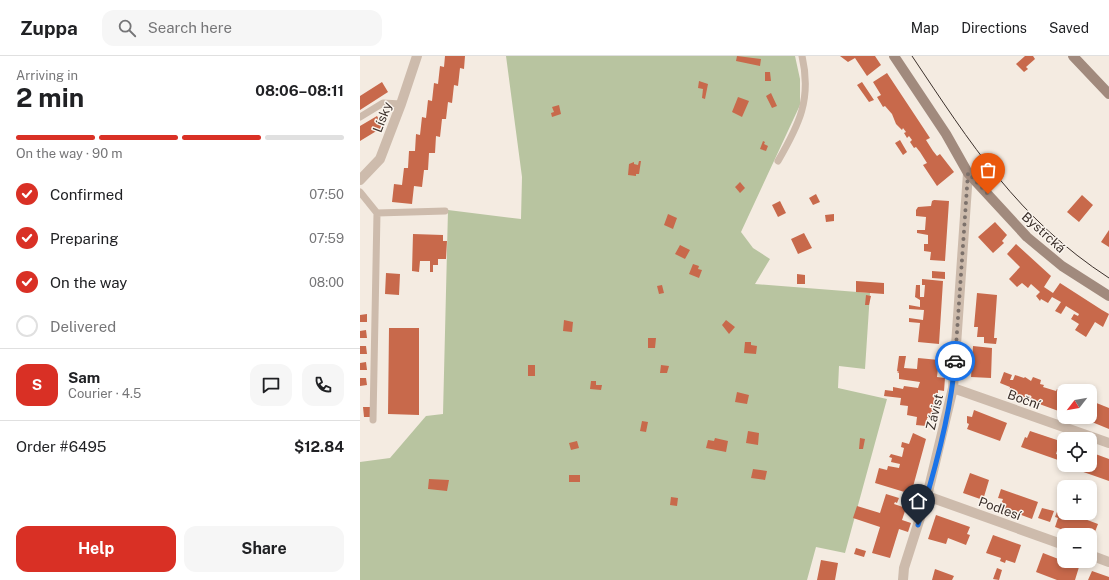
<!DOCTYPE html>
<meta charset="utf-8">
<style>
:root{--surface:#fff;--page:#f6f6f6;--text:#202124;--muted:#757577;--line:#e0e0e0;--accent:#d93025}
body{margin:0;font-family:"Public Sans",sans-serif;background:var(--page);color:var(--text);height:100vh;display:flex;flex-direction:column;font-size:15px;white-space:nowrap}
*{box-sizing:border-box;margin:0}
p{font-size:13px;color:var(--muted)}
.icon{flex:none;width:22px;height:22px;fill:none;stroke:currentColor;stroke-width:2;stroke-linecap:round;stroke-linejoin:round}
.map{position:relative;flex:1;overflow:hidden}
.drawer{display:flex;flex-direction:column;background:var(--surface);width:360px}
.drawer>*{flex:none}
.needle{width:26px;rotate:239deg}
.controls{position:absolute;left:697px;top:328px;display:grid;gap:8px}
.controls a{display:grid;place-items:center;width:40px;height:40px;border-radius:8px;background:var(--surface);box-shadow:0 2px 6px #0003;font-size:20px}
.pin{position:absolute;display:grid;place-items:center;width:34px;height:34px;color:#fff;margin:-41px -17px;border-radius:50% 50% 50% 0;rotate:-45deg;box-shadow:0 0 4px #0007}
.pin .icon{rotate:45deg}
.courier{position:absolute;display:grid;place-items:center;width:40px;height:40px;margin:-20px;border:3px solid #1a73e8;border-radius:50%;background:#fff;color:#222;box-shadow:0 1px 5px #0007}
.overview em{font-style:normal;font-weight:700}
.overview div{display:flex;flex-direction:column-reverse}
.overview{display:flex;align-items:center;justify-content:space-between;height:68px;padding:0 16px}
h1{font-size:26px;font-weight:700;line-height:30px}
.bar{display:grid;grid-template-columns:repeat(4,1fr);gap:6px 4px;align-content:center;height:48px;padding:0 16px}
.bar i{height:5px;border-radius:3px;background:var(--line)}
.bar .on{background:var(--accent)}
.bar p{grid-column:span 4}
.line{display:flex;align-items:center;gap:10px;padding:0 16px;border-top:1px solid var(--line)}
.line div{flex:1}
.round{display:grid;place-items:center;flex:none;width:42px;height:42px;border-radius:12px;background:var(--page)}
ol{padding:0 16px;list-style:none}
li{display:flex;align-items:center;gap:12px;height:44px}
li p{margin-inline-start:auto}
li .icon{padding:4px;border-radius:50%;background:var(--accent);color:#fff;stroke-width:4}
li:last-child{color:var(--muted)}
li i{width:22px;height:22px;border:2px solid var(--line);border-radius:50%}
.primary-button{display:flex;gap:8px;margin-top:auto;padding:8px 16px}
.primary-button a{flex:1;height:46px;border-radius:12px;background:var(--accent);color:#fff;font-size:16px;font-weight:700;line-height:46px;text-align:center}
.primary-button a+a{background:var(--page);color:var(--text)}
header{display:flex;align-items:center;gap:24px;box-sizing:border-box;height:56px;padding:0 20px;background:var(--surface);border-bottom:1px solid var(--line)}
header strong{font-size:19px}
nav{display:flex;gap:22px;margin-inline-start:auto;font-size:14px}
.search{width:280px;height:36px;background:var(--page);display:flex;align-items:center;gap:10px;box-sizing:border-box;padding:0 14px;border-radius:12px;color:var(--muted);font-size:15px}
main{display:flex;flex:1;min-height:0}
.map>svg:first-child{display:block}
</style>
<header>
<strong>Zuppa</strong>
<div class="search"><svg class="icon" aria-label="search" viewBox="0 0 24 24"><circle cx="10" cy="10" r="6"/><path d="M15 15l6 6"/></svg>Search here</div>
<nav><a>Map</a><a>Directions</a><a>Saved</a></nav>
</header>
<main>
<section class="drawer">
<div class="overview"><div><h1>2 min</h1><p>Arriving in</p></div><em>08:06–08:11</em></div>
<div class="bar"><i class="on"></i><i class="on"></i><i class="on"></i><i></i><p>On the way · 90 m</p></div>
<ol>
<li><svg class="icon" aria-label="check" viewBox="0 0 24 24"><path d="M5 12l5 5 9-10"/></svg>Confirmed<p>07:50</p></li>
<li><svg class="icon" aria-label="check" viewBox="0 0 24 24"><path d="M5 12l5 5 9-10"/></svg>Preparing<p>07:59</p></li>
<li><svg class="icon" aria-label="check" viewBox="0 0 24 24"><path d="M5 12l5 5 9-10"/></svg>On the way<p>08:00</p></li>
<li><i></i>Delivered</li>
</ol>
<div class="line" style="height:72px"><b class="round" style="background:var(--accent);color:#fff">S</b><div><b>Sam</b><p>Courier · 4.5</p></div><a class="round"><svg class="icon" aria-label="chat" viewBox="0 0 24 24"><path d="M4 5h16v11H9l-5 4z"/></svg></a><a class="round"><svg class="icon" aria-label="phone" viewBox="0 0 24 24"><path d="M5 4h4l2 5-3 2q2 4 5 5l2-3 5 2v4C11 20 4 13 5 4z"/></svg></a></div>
<div class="line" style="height:52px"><div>Order #6495</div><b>$12.84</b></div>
<div class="primary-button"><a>Help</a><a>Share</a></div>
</section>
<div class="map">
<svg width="749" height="524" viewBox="0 0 749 524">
<rect width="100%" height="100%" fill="#f4ebe1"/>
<path fill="#b8c4a0" d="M146,0H435L440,23V49L381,176L393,192L410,203L395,228L510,237L505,313L479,310L478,332L527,343L485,497L456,491L447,524H0V406L30,402L66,360L83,358L88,154L161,163L162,121Z"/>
<path fill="#c8694b" d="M85,0H105L104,13L100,12L98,30L94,29L92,47L88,46L86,63H82L80,81L76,80L75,97H69L68,114H64L62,131L54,130L52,148L32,146L34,128L42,129L44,112H48L49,95H55L56,78L60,79L62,61L66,62L68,44L72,45L74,27L78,28L80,10L84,11Z
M377,0L401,3L400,10L376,5Z
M480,0H515L521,9L507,20L495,2L488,6Z
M665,0H673L675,3L666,11L668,13L664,16L656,8Z
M405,16H410L411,25H405Z
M527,17L570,82L566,84L573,95L577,100L580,98L594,116L577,130L563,109L567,107L560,96L556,91L554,92L550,86L552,84L549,80L547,82L544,77L546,76L543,72L542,74L536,68L532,58L525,50L523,51L517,41L521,39L513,26Z
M339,25L348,28L345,43L342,42L343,33L338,32Z
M22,26L28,36L0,54V40Z
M502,26L514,44L509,46L497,29Z
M411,37L417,50L412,52L406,40Z
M378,41L389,45L382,61L372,56Z
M199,49L201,58L192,61L191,57L194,56L192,51Z
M17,60L23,71L0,85V70Z
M540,84L547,96L543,99L535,87Z
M403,85L405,86L404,88L408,90L406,95L400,93Z
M279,105H281L279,118H276V120L268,119L269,108L274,106V108L278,109Z
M380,126L385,132L380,137L375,131Z
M456,138L460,146L453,149L449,142Z
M722,139L733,149L719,166L707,156Z
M574,144L589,145L585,205L570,204L571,196L564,195V188H568V179L557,177V174H565L566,161L556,160V154L558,151L571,150L572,145Z
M420,145L426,157L418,161L412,149Z
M308,158L317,162L313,173L304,169Z
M474,158V165L466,166L465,159Z
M635,166L647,179L642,185L644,187L633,197L618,181Z
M749,174V191L741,186Z
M444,177L452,192L438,198L431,183Z
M53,178L83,179V185H87L86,203H78V209H73V216H70V205H60L59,216L52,215Z
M656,188L691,220L684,231L693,237L700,227L742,254L740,256L742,254L749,258L743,271L735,266L726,281L715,274L719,268L711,263L714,258L718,260L719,258L706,250L701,258L695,255L701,246L692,241L688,247L681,243L680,245L676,240L680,236L671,228L668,232L662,227L657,231L649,223L660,211L647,198Z
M320,189L330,194L325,203L315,198Z
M333,208L339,210L338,213L342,214L339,222L329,218Z
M572,215L585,216V223L572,222Z
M26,217L40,218L39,239L25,238Z
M437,218L445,219V228H437Z
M562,223L583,225L579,288L558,286L560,267L549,266V262L563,264L564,254L549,253V249L560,251V244L555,241L556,229H560V241H564L565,229H562Z
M496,225L524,227V238L496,236Z
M302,229L304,237L299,238L297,230Z
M617,237L637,239L634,282H637L636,288L624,287V281H617L618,271H614Z
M506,239L511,240L509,249H505Z
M7,258V266H0V259Z
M204,264L213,266L212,276L203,275Z
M366,264L375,271L369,278L362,269Z
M29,272H59V359L28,358Z
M6,274L7,282H0V275Z
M288,282H296L295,292H288Z
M385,286H391V289L397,290L396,298L384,297Z
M0,290H6L7,298H0Z
M613,290L632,292L631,322L611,321Z
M539,300H546L544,312L557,313L558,302L579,304L577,321L585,322L584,335L578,334V340L575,339L572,362H567L566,370L556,369L557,361L547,359L548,350L540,349L541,342L524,340L525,334L533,335V331L543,333L544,330L558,332L560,326L539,323V317L537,316L539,315H537Z
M6,306L7,314H0V307Z
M168,309H175V320H168Z
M301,309L309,310L307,317H300Z
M644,316L652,319L650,324H653L655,319L664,322L665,321L671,325L673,321L681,324L680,328L684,329L683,331L696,335L697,333L704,336V357L649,337L650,331L640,327Z
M0,322H6L7,329L0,330Z
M231,325H236V329H242L241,334L230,333Z
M377,336L389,339L387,348L375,346Z
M730,341L735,343L734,346L749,352V373L727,364L728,361H730Z
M3,351H11V361H4Z
M614,354L647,367L640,385L607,373L609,368L607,367V360L612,361Z
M282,365L288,366L286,376L280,375Z
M388,375L399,377L398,389L386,387Z
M670,375L700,385L696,398L699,399L698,404L661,391L665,381L667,382Z
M553,377L566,383L551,438L515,427L519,412L527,414L528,410L539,412L540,408L531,406L532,402L529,401L531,398L542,401L544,392L541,391L542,386L549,388Z
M355,382L368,385L366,396L346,392L348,384L354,385Z
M500,382L505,383L503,393H499Z
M217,385L219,392L211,394L209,387Z
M730,396L749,403V425L712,412L713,409H730Z
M393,413L407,415L405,424L391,422Z
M610,417L629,424L623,444L603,437Z
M209,419H220V426H209Z
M69,423L89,424L87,435L68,433Z
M641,433L678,446L672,463L640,451L643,443L638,442Z
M526,438L539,442L537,447L535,446L534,448L546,452L542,464L551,467L548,476L539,473L530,502L512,497L520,471L493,462L497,450L520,457Z
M311,441L318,442L317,450L310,449Z
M682,452L694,455L690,466L678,462Z
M698,453L738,468L733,481L730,479H717L695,471L698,462L695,461Z
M576,459L610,471L607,478L610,479L606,489L588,482L586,488L568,483Z
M633,479L661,489L655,507L646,504L645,507L640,505L641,502L626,497Z
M496,492L506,495L504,501L494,498Z
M683,497L719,511L715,524H697L676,516Z
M461,504L478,507L475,524H457Z
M637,512L642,514L639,524L633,523Z
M575,513L594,520L592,524H572Z
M732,515L749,521V524H728Z"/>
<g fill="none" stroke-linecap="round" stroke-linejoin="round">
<path stroke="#cdbbac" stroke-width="7" d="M0,61L23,47L41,48
M418,105C439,69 452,43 442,0
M0,136L17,157L13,364
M17,157L85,155"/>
<path stroke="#cdbbac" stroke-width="10" d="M0,124L20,103L41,48L57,0
M593,332L749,387
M567,440L704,489
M730,499L749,506
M543,524L544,512L567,440L593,332L608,117"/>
<path stroke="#a18a7d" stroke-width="10" d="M534,0L586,78L608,117L667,181L702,210L749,240
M713,0L749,38"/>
<path stroke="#3b302b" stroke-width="1" d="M552,0C611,88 658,163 749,222"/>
</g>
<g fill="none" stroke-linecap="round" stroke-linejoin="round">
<path stroke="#7c716b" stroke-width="4" stroke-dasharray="0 7.2" d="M595,305L608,117L628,138"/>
<path stroke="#1a73e8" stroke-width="5" d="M558,469C574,418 591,358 595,305"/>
</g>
<g text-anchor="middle" stroke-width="3" stroke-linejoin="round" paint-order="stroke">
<g font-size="13" fill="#3b302b" stroke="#fbf5ee">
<text transform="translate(22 61) rotate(-69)" y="5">Lísky</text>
<text transform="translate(684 176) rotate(42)" y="5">Bystrcká</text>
<text transform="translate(664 343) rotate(20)" y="5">Boční</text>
<text transform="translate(574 356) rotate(-76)" y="5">Závist</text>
<text transform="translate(640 452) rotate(20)" y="5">Podlesí</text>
</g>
</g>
</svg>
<div class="controls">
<a><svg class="needle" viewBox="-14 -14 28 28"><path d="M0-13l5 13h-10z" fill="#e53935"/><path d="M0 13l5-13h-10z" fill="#757577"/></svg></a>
<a><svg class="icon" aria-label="locate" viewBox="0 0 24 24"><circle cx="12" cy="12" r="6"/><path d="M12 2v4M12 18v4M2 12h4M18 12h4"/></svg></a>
<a>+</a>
<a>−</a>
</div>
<div class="pin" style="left:628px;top:138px;background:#ea580c"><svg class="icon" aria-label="bag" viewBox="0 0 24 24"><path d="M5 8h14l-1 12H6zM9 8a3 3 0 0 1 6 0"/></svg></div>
<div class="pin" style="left:558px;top:469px;background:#1f2937"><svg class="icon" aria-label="home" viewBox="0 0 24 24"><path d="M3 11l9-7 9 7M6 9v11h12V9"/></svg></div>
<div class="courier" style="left:595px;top:305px"><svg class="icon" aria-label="car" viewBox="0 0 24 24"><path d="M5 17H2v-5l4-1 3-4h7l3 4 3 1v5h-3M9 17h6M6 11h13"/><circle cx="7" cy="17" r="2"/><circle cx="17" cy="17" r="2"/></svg></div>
</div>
</main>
